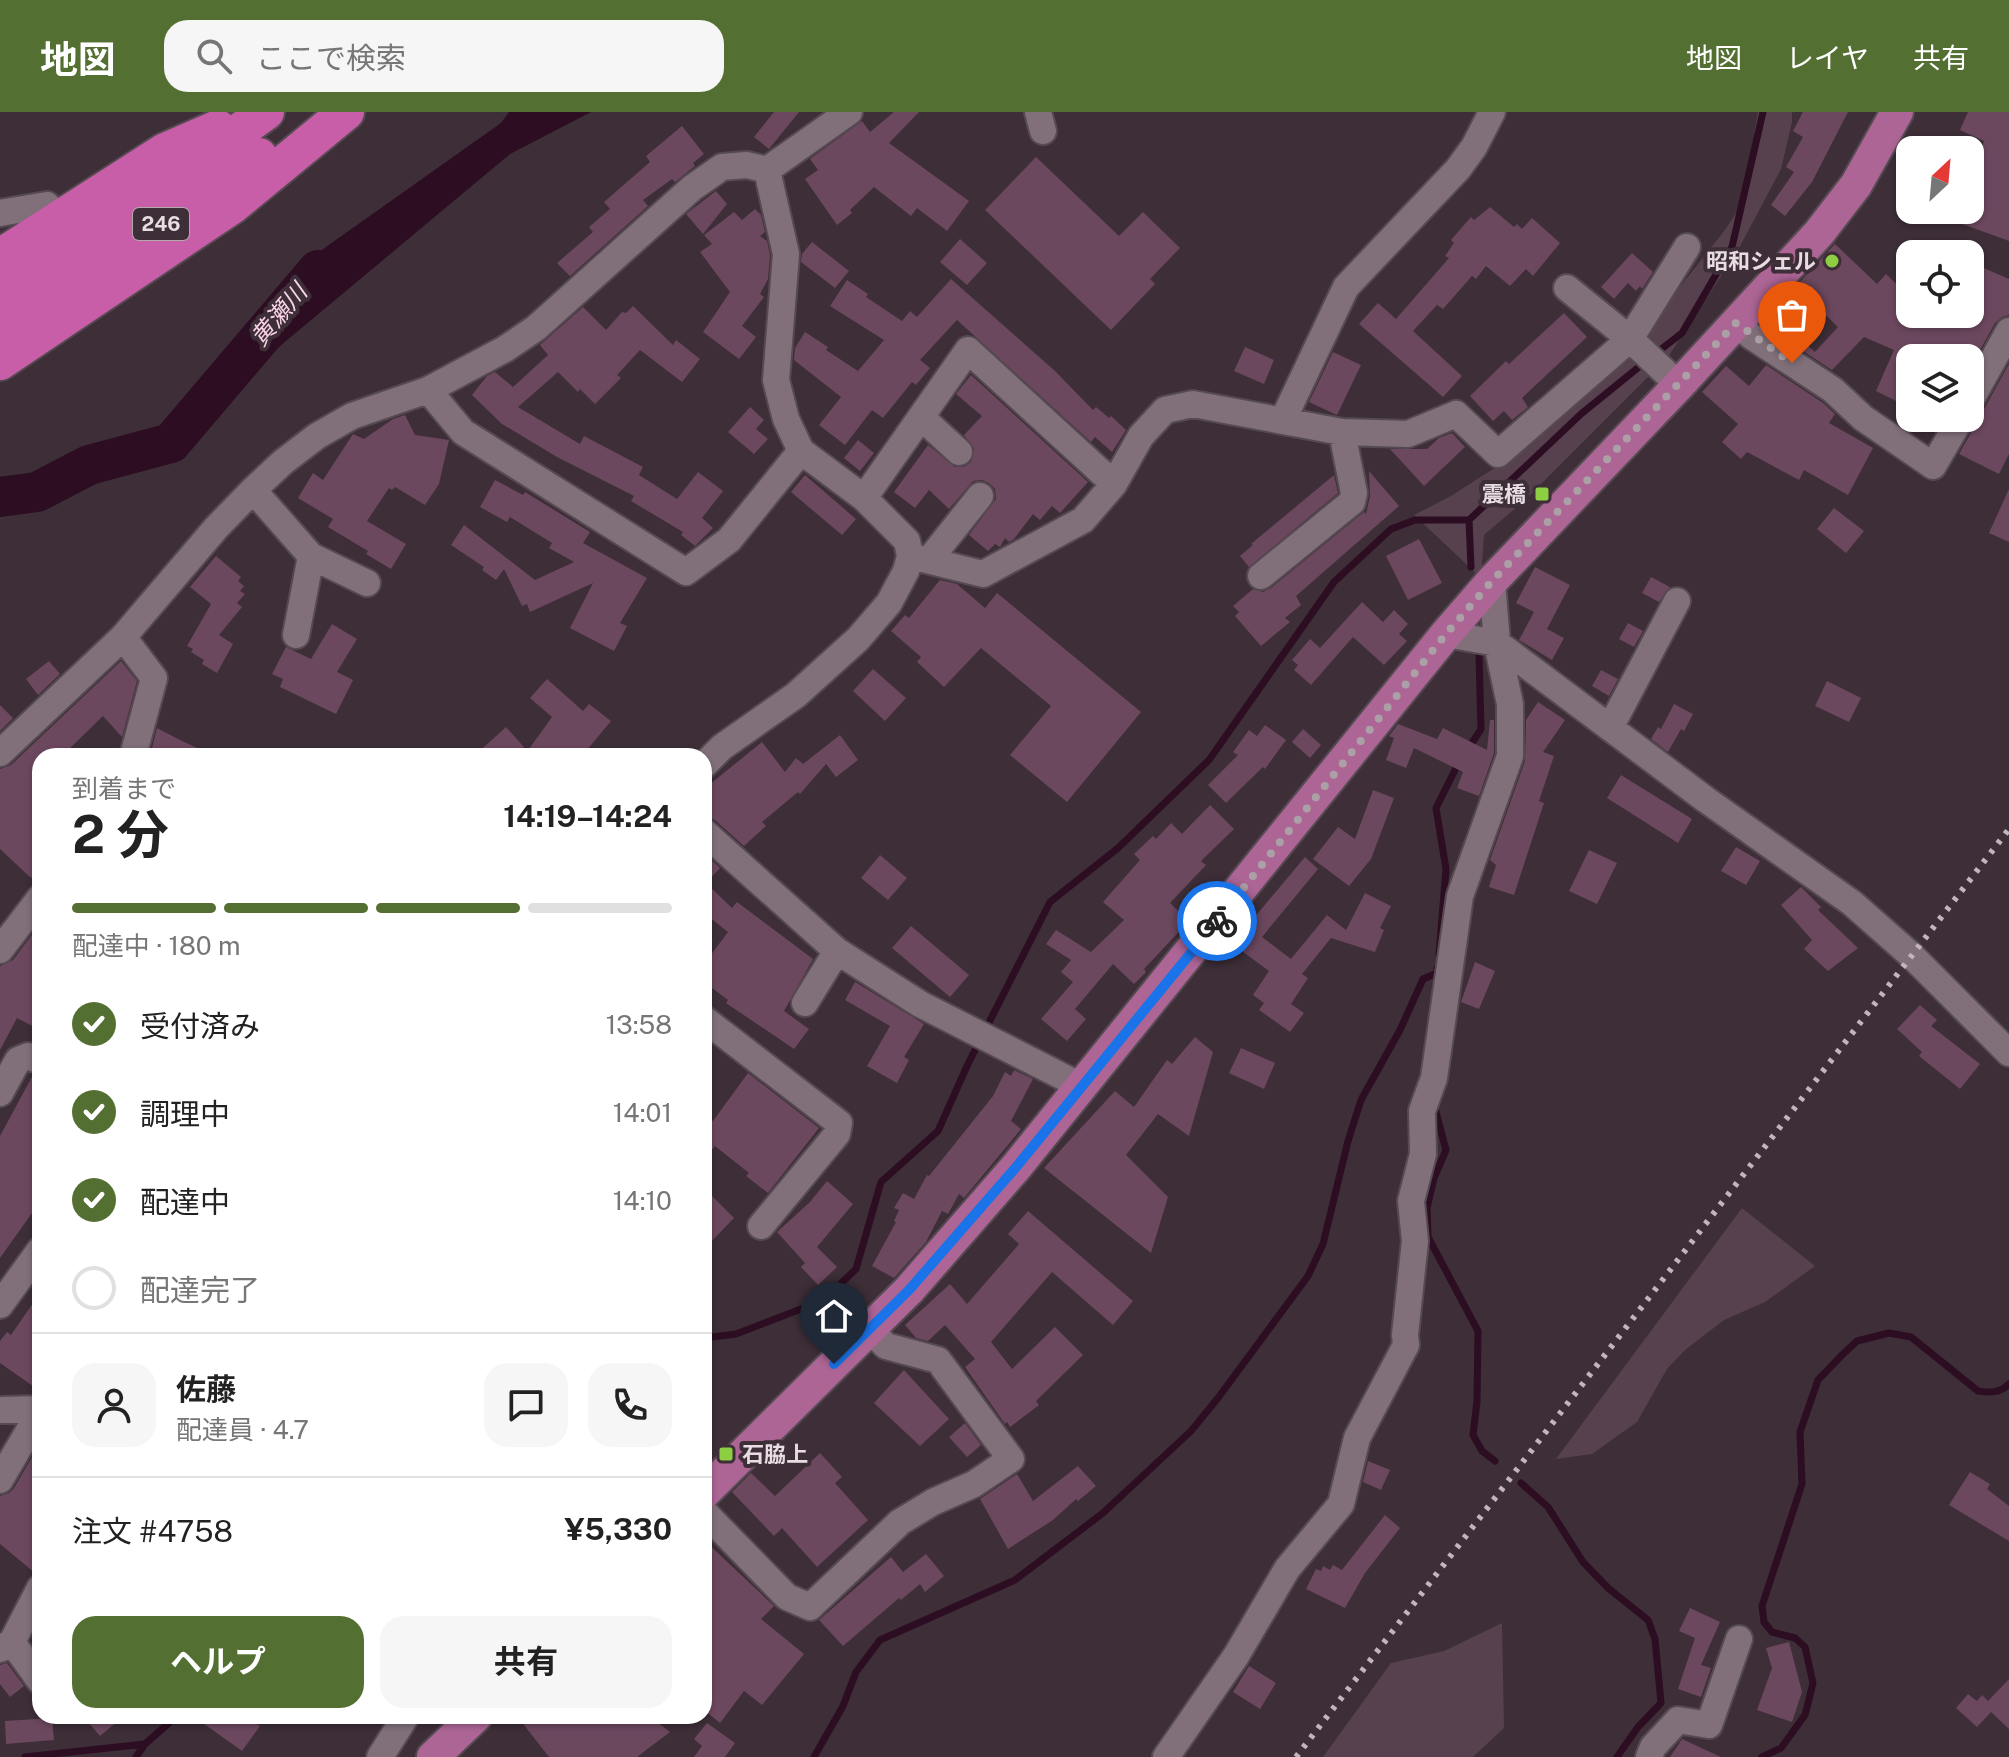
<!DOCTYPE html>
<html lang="ja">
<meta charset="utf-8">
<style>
:root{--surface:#fff;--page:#f6f6f6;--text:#222;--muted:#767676;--line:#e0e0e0;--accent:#536f31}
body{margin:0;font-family:"Public Sans","Noto Sans JP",sans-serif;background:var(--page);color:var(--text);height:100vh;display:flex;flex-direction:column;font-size:30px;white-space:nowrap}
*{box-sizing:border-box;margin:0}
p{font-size:26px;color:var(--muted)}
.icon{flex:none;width:44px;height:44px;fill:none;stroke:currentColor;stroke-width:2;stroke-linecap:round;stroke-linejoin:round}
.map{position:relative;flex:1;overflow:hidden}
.side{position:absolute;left:32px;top:636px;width:680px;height:976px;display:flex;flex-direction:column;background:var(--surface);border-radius:24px;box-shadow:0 2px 6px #0004}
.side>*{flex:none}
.needle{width:52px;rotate:26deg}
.controls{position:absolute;left:1896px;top:24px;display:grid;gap:16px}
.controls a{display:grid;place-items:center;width:88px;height:88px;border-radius:16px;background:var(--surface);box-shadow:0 2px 6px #0004;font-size:40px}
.pin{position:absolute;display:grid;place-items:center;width:68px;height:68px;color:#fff;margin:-82px -34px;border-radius:50% 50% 50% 0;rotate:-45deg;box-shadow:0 0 8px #0007}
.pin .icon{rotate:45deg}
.courier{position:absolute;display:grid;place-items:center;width:80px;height:80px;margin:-40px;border:6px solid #1a73e8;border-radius:50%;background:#fff;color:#222;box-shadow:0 2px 10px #0007}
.overview em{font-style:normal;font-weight:700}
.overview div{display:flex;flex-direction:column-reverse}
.overview{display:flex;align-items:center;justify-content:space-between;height:136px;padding:0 40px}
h1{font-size:52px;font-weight:700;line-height:60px}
.bar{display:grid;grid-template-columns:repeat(4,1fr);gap:12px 8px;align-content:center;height:96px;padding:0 40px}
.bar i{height:10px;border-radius:6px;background:var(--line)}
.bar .on{background:var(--accent)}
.bar p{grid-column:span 4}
.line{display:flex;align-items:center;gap:20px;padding:0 40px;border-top:2px solid var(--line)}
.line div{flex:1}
.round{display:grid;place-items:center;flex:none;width:84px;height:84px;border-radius:24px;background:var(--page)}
ol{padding:0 40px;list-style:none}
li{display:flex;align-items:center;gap:24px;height:88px}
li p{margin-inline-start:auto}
li .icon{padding:8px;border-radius:50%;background:var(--accent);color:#fff;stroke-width:4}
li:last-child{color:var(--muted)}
li i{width:44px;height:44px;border:4px solid var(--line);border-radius:50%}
.cta{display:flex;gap:16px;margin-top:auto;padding:16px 40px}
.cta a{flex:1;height:92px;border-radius:24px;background:var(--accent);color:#fff;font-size:32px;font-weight:700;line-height:92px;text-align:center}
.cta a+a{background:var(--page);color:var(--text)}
header{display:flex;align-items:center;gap:48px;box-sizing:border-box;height:112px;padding:0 40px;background:var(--accent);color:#fff}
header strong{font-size:38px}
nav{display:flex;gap:44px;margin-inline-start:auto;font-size:28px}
.search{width:560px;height:72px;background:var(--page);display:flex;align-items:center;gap:20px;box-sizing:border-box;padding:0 28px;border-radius:24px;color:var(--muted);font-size:30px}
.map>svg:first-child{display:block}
</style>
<header>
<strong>地図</strong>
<div class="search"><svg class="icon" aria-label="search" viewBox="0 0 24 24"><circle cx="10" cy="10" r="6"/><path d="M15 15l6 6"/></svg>ここで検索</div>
<nav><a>地図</a><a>レイヤ</a><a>共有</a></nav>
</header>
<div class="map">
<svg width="2009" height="1645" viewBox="0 0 2009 1645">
<rect width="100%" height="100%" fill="#3d2e37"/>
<path fill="#57414f" d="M1758,0H1792V10L1781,57L1738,138L1668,245L1525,388L1484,423L1481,466L1414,403L1451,384L1507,348L1637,229L1725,118L1742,92Z
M1742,1096L1815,1154L1765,1190L1724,1208L1685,1238L1667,1257L1637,1310L1592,1342L1556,1347Z
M1502,1511L1504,1616L1473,1645H1323L1391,1551L1444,1539Z"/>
<path fill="#2c0d22" d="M509,0H591L510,42L262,249L302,152L501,11Z"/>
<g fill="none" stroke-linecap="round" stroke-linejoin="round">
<path stroke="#2c0d22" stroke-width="7" d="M1655,242L1682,221L1732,135L1763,0
M1469,408L1471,455
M1468,637L1481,617L1479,543
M1439,843L1446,757L1436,696L1459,650
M1433,989L1446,1038L1434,1066L1427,1096L1428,1125L1478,1219L1477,1289L1473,1323L1482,1339L1495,1349
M704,1226L736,1222L801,1197L830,1182L856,1157L881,1070L938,1019L967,954L1050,790L1118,736L1209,648L1334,470L1391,417L1415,408H1469L1581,302L1645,250
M1521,1371L1548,1395L1583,1450L1608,1476L1648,1508L1655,1527L1661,1591L1638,1615L1617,1645
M25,1645L145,1632L177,1604
M136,1645L145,1632
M814,1645L843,1594L856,1560L880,1528L1015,1468L1103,1401L1191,1319L1218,1286L1308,1164L1323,1132L1348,1029L1361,988L1400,918L1423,867L1437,861V856
M1762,1645L1781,1636L1805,1603L1813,1571L1805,1535L1795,1526L1772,1520L1764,1510L1762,1494L1802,1372L1800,1320L1818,1268L1842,1243L1857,1229L1889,1221L1911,1225L1978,1279C1990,1281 2000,1281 2009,1272"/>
<path stroke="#2c0d22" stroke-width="40" d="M0,385L37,380L89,353L171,331L318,158"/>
</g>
<path fill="#6c485f" d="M774,0H799L769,37L754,25Z
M894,0H919L889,31L969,89L947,119L917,96L911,104L874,75L850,98L852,101L837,113L805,67L818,58L810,47L862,9L870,20Z
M1803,0H1848L1812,70L1785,104L1771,93L1794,60L1786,55L1803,25L1793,19Z
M1968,0H2009V129L1929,100V98H1970V67L1984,29L1960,18Z
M682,14L704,42L693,51L695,54L675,70L672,67L643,88L648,94L570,164L557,151L593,120L589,115L610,97L604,90L650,50L646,44Z
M1036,45L1119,124L1143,100L1180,136L1150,167L1155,172L1111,218L985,98Z
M716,79L727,92L703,122L686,102Z
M1490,95L1514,115L1517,112L1522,117L1532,106L1560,131L1533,164L1526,157L1510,174L1486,154L1476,167L1472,164L1443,197L1437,193L1413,219L1462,264L1443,285L1359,212L1378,191L1396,207L1449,146L1445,144L1454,131L1451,128L1471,105L1474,108Z
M755,97L761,103L765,120L760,124L767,129L770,143L768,167L760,182L764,185L742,214L756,225L739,247L703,220L730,180L700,140L712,132L704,123L734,100L742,108Z
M960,127L987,151L967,173L940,150Z
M812,130L849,159L835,176L801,150L802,142Z
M1835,132L1877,172L1886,162L1910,185V202H1970V150L2009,167V203L2002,205L1995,211L1970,256V246H1910V296L1876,279L1894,238L1864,225L1832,258L1803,239L1808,234L1815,240L1838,215L1796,174Z
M1632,141L1653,160L1642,177L1640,174L1636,179L1628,171L1614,187L1601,175Z
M951,167L1055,259L1093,298L1096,295L1109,306L1111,304L1126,318L1112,340L1095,325L1091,330L957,208L920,248L930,256L916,273L912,270L883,306L872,298L845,333L819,313L841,285L794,248L795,236L805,220L828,235L826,238L858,259L884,228L830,194L847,168L868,182L866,185L902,209L910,199L917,205Z
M633,194L673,233L676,228L700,247L682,270L640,238L617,263L621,266L595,292L580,277L578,280L558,260L518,295L580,332L584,324L643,355L639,363L677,387L698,360L723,379L702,406L713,416L695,434L681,423L683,420L631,389L634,384L557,345L502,312L472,283L487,264L495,260L513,275L548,243L540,233L583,195L606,218L622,200L626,201Z
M1564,201L1587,225L1522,286L1528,295L1512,308L1504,299L1493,309L1470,284L1506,249L1509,252Z
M1245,235L1274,248L1264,272L1234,259Z
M1333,240L1361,253L1337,303L1309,290Z
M2009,252V342L1999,362L1959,342L1975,314L1976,303L1984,297Z
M1766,253L1823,291L1835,302L1829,311L1873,336L1848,383L1804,358L1799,368L1747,340L1741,347L1722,330L1738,312L1702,280L1726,254L1749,274Z
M971,263L1088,370L1060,401L1052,394L1040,408L1033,402L1014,427L1009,430L1005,426L1000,435L995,432L988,439L969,423L996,387L995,377L989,371L982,368L973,369L949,397L929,378L915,396L894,380L928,333L955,355H964L971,350L974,336L964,323L982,304L956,282Z
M750,295L764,308L756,317L768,327L754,342L728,320Z
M405,303L415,323L449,328L439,372L425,393L395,375L392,378L389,376L367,409L406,432L391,457L366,442L368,439L328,415L333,407L298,386L313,361L323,368L353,322L364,327L393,307Z
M1913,306H1942L1935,318Z
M1452,321L1465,335L1424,374L1390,337H1427L1439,326Z
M858,328L874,341L860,359L844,346Z
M1369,359L1399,394L1296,484L1301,493L1285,506L1290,510L1261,534L1235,504L1239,500L1233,494L1253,477L1263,480L1271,476L1364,400L1366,402L1370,384Z
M805,363L856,407L842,423L791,380Z
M1334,363L1338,381L1249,455L1240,444L1253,433L1251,432Z
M495,368L523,383L525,380L590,420L583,431L647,466L620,511L627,514L614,539L570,516L593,471L530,500L527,492L522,494L504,457L496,468L482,458L484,455L451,433L464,413L535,468L574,450L549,436L552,431L510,405L507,410L480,395Z
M2009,377V430L1989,421Z
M1834,396L1864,419L1846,441L1817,417Z
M1419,427L1442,471L1408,488L1386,444Z
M216,444L241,465L238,469L244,474L240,479L245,482L237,491L242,495L219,523L233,532L217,561L202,552L204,548L191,540L193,537L187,534L211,492L190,475Z
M1535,455L1570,473L1547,517L1564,526L1552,548L1519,528L1534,500L1516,491Z
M1651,465L1670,475L1659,490L1642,481Z
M940,468L957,472L985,496L997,481L1141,600L1067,690L1010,643L1051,594L981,536L944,575L917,550L921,545L891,519L905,503L909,506Z
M1362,490L1383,510L1394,498L1408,512L1399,522L1407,529L1384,553L1353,525L1311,573L1294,558L1298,553L1292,548L1310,527L1320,536Z
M1628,511L1643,519L1634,535L1619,527Z
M332,512L357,527L337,560L353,568L336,602L280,575L283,567L272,562L286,535L311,547Z
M49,549L60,562L38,583L26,567Z
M121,549L137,569L122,625L103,604L62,644H40V757L31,766L0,737V657L11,653Z
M873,557L906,586L885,609L853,579Z
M1601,558L1618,567L1609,584L1592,574Z
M547,567L583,599L589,592L611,609L582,644H524L552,605L530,586Z
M1827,569L1861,586L1849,610L1815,594Z
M1538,590L1565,608L1543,640L1554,644L1539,689L1544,691L1514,783L1489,775L1496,753L1490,748L1525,649L1526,608Z
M1674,592L1693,602L1684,619L1681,617L1668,640L1651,627L1658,615L1661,617Z
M0,593L13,606L0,619Z
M1490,608H1494V641L1479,684L1457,676L1463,660L1414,636L1406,656L1386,648L1394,626L1389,624L1398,612L1437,627L1443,616L1487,638Z
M1265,613L1286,628L1265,657L1263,655L1226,691L1208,673L1238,643L1233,640L1249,618L1257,624Z
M506,615L524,635L513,644H474Z
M157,616L182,629L215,644H158L151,640Z
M1303,617L1321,633L1310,646L1292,630Z
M840,623L858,648L836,665L826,652L800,682L798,680L762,710L766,714L744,734L715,708L704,704V677L762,630L785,660L796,646L803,652Z
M1621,663L1692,707L1678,731L1607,686Z
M1373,678L1394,686L1371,747L1349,774L1313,747L1338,715L1355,727Z
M1210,693L1234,717L1201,749L1206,753L1170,791L1189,809L1144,857L1146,860L1134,872L1113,852L1075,897L1086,907L1067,929L1041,907L1073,870L1061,860L1071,848L1046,832L1056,818L1091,840L1124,808L1103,790L1140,748L1134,742L1153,724L1156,727L1171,711L1182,722Z
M1736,735L1760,749L1746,773L1721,759Z
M1589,738L1617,751L1597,792L1569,779Z
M704,741L720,756L706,771L732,796L737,790L813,847L784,899L809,917L794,937L726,891L728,888L704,870V852L728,820L704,801Z
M880,743L907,766L888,788L861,766Z
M1305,745L1318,757L1262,825L1291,847L1327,803L1346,818L1365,781L1391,794L1380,816L1384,818L1375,840L1331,826L1302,862L1308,866L1291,892L1304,901L1290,920L1259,898L1264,891L1253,883L1269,859L1231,831L1245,811L1248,813Z
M1801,775L1821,795L1818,798L1858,836L1828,859L1804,837L1812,828L1781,793Z
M40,812V918L17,906L0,938V854L13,848Z
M911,814L969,863L950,885L892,836Z
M1475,850L1495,859L1479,897L1461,890Z
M855,870L924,912L904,945L909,948L897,971L867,954L890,914L845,888Z
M1920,893L1937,908L1931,914L1980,952L1960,977L1919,944L1922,940L1897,917Z
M1195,925L1213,940L1189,1024L1158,1002L1126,1043L1168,1085L1151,1141L1044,1056L1115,979L1134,995L1167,948L1172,952Z
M1241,936L1275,951L1264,977L1229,961Z
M1014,958L1033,967L1011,1009L1021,1017L964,1086L959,1082L948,1102L942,1099L926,1130L894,1166L872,1154L896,1110L894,1109L899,1098L894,1096L903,1081L914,1087L927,1063L929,1064L993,984L1005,960L1011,964Z
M748,961L819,1016L768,1081L746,1064L749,1061L715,1034L704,1047V1002L713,1009Z
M33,963L40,965V1107L32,1101L0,1146V1024Z
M827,1069L853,1092L817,1135L837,1155L818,1173L801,1155L805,1151L777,1120L810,1090Z
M704,1076L734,1106L704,1137Z
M1028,1099L1133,1189L1113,1213L1052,1160L991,1230L1012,1257L1055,1215L1083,1243L1036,1289L1039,1293L1010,1315L1007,1310L1005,1312L965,1255L975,1247L945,1213L928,1229L916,1226L905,1213L950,1172L967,1192L1019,1132L1008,1122Z
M40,1181V1279L0,1251V1229L7,1220L11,1223Z
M904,1258L949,1307L920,1334L874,1291Z
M965,1311L981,1333L967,1345L949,1325Z
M39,1333L40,1460L35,1461L0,1432V1384L9,1381L14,1376Z
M820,1341L842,1365L835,1371L868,1408L817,1455L782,1416L774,1424L732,1380L751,1361L775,1384Z
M1368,1349L1390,1358L1381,1378L1363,1370Z
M1078,1354L1096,1374L1078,1389L1076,1387L1053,1408L1008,1437L980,1387L1017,1362L1033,1389Z
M1970,1360L1990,1372L1987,1377L2009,1394V1429L1949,1393Z
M1385,1403L1400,1416L1365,1461L1345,1496L1306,1477L1316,1457L1321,1459L1323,1454L1330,1458L1333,1453L1342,1458Z
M704,1428L774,1494L761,1507L804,1542L762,1593L744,1579L720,1611L704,1598Z
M926,1442L944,1464L925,1480L920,1472L901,1488L899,1486L843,1534L819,1508L891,1445L903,1460Z
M1690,1496L1720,1510L1701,1553L1711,1556L1701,1585L1678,1577L1695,1526L1679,1519Z
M1789,1530L1802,1580L1792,1610L1757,1598L1772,1556L1766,1536Z
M7,1551L24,1574L10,1585L0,1572V1553Z
M1249,1554L1276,1571L1260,1597L1233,1580Z
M2009,1567V1617L1991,1600L1977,1615L1956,1596L1968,1582L1977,1589L1982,1583L1988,1589Z
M83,1604H124L100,1624Z
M193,1604H246L260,1614L242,1639Z
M517,1604H649L670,1620L637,1645H549Z
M52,1606L54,1628L6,1632L5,1609Z
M707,1611L735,1631L725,1645H694L702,1634L694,1627Z
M1682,1627L1721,1645H1670Z"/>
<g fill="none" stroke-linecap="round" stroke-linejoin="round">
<g stroke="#564a52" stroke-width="30">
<path id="minor" d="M1038,0L1043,19
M0,101L47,93L58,109
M1567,176L1630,227L1679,273
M1736,211L1751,224L1833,278L1863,306L1933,354L1961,306
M428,278L463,320L686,460L729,428L801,339
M1970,289L2009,219
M921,305L959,340
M1283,308L1346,175L1458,57L1474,35L1492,0
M253,378L311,444L367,471
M864,386L968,238L1114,372
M910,444L983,462L1083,408L1114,372L1141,324L1165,298L1193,292L1342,320L1408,322L1456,302L1498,342L1630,227L1687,135
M929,448L980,384
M1261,464L1352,390L1354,381L1342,320
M1492,469L1497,531L1705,687L1852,791L1912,844L2009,941
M296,523L311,444
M123,525L154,566L133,644
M1610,616L1677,489
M0,641L123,525L216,416L253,378L283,350L317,324L352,304L428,278L505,237L536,216L692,76L722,55L747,53L767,58L849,0
M704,653L722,635L796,583L858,527L889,491L906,459L910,444L907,429L864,386L801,339L786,307L776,268L786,142L767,58
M704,720L837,839L920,892L1083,975
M0,838L40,786
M805,891L837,839
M704,907L839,1011L837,1022L761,1114
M0,981L18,948L28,944L40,949
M0,1193L40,1138
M0,1298L40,1297
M0,1368L34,1310L38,1297
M704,1400L787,1485L810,1495L900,1410L933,1390L974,1372L1011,1347L938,1248L886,1234L869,1217
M12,1530L40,1569
M0,1537L12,1530L40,1476
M380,1645L406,1604
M1166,1645L1236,1544L1287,1457L1341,1392L1357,1326L1406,1233L1405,1223L1415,1129L1411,1089L1423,1042L1422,999L1434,966L1460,784L1510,644V592L1497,531L1446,522
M1649,1645L1653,1635L1678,1608L1709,1613L1739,1527"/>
</g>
<g stroke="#564a52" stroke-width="36">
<path id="major" d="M704,1381L909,1178L1017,1054L1446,522L1492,469L1679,273L1819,121L1856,73L1897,0
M433,1645L476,1604"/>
</g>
<g stroke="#564a52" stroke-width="40">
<path id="highway" d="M0,145L165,39L218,16
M0,183L170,69L266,0
M0,217L179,100L259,44
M0,250L232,94L346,0"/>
</g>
<use href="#minor" stroke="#81707a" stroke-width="26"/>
<use href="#major" stroke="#ac6595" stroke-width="32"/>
<use href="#highway" stroke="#c85ea7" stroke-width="36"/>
<path stroke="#c1b6bd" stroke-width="6" stroke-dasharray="4 8" stroke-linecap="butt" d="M1296,1645L2009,717"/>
</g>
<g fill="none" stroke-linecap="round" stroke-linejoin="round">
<path stroke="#aca0a7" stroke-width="8" stroke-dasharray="0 14.4" d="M1217,809L1446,522L1492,469L1736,211L1792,251"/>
<path stroke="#1a73e8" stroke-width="10" d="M834,1252L909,1178L1017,1054L1217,809"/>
</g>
<g fill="#8ece43" stroke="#3d2e37" stroke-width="3">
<circle cx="1832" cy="149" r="8"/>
<rect x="1534" y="374" width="16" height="16" rx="4"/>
<rect x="718" y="1334" width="16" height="16" rx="4"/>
</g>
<g text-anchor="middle" stroke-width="8" stroke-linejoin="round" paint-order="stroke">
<rect fill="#3d2e37" stroke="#b4a8af" stroke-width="2" x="133" y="96" width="56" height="32" rx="6"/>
<g font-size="20" font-weight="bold" fill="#e7dde3">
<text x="161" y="119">246</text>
</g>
<g font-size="22" font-weight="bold" fill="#e7dde3" stroke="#3d2e37" text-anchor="end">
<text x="1816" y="157">昭和シェル</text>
<text x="1526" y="390">震橋</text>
<text x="742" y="1350" text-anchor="start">石脇上</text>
</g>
<g font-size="24" font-style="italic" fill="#f9d2ea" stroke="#3d2e37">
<text transform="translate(279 203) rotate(-50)" y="8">黄瀬川</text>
</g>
</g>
</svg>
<div class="controls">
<a><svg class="needle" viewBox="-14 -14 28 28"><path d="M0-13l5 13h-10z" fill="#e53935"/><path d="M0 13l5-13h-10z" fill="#767676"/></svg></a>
<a><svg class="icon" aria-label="locate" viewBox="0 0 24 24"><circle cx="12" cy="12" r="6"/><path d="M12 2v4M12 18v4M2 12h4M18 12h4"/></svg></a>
<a><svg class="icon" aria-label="layers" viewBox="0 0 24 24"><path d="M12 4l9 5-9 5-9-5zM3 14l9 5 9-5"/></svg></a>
</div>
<div class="pin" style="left:1792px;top:251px;background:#ea580c"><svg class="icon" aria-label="bag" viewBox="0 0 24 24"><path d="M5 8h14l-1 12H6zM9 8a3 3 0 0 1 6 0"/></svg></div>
<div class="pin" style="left:834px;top:1252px;background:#1f2937"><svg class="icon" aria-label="home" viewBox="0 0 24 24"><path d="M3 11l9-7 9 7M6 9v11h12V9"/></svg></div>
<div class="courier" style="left:1217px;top:809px"><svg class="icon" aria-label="bike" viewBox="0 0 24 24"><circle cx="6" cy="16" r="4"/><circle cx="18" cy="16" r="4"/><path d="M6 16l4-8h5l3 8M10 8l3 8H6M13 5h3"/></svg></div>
<section class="side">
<div class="overview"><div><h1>2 分</h1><p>到着まで</p></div><em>14:19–14:24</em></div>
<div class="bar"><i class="on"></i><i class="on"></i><i class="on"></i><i></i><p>配達中 · 180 m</p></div>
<ol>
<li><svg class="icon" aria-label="check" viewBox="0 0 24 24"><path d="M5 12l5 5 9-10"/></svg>受付済み<p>13:58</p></li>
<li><svg class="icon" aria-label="check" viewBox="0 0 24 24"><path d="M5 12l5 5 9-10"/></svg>調理中<p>14:01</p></li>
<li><svg class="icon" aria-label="check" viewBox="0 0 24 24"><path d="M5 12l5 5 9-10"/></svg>配達中<p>14:10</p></li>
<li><i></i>配達完了</li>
</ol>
<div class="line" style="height:144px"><a class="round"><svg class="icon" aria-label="person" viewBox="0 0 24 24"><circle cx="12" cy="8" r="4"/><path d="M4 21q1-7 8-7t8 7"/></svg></a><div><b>佐藤</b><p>配達員 · 4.7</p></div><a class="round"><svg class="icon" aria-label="chat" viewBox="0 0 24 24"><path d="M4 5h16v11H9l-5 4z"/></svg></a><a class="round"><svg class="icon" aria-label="phone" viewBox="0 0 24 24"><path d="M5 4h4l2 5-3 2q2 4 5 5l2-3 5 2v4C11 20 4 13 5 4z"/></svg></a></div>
<div class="line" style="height:104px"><div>注文 #4758</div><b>¥5,330</b></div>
<div class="cta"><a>ヘルプ</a><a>共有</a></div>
</section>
</div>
